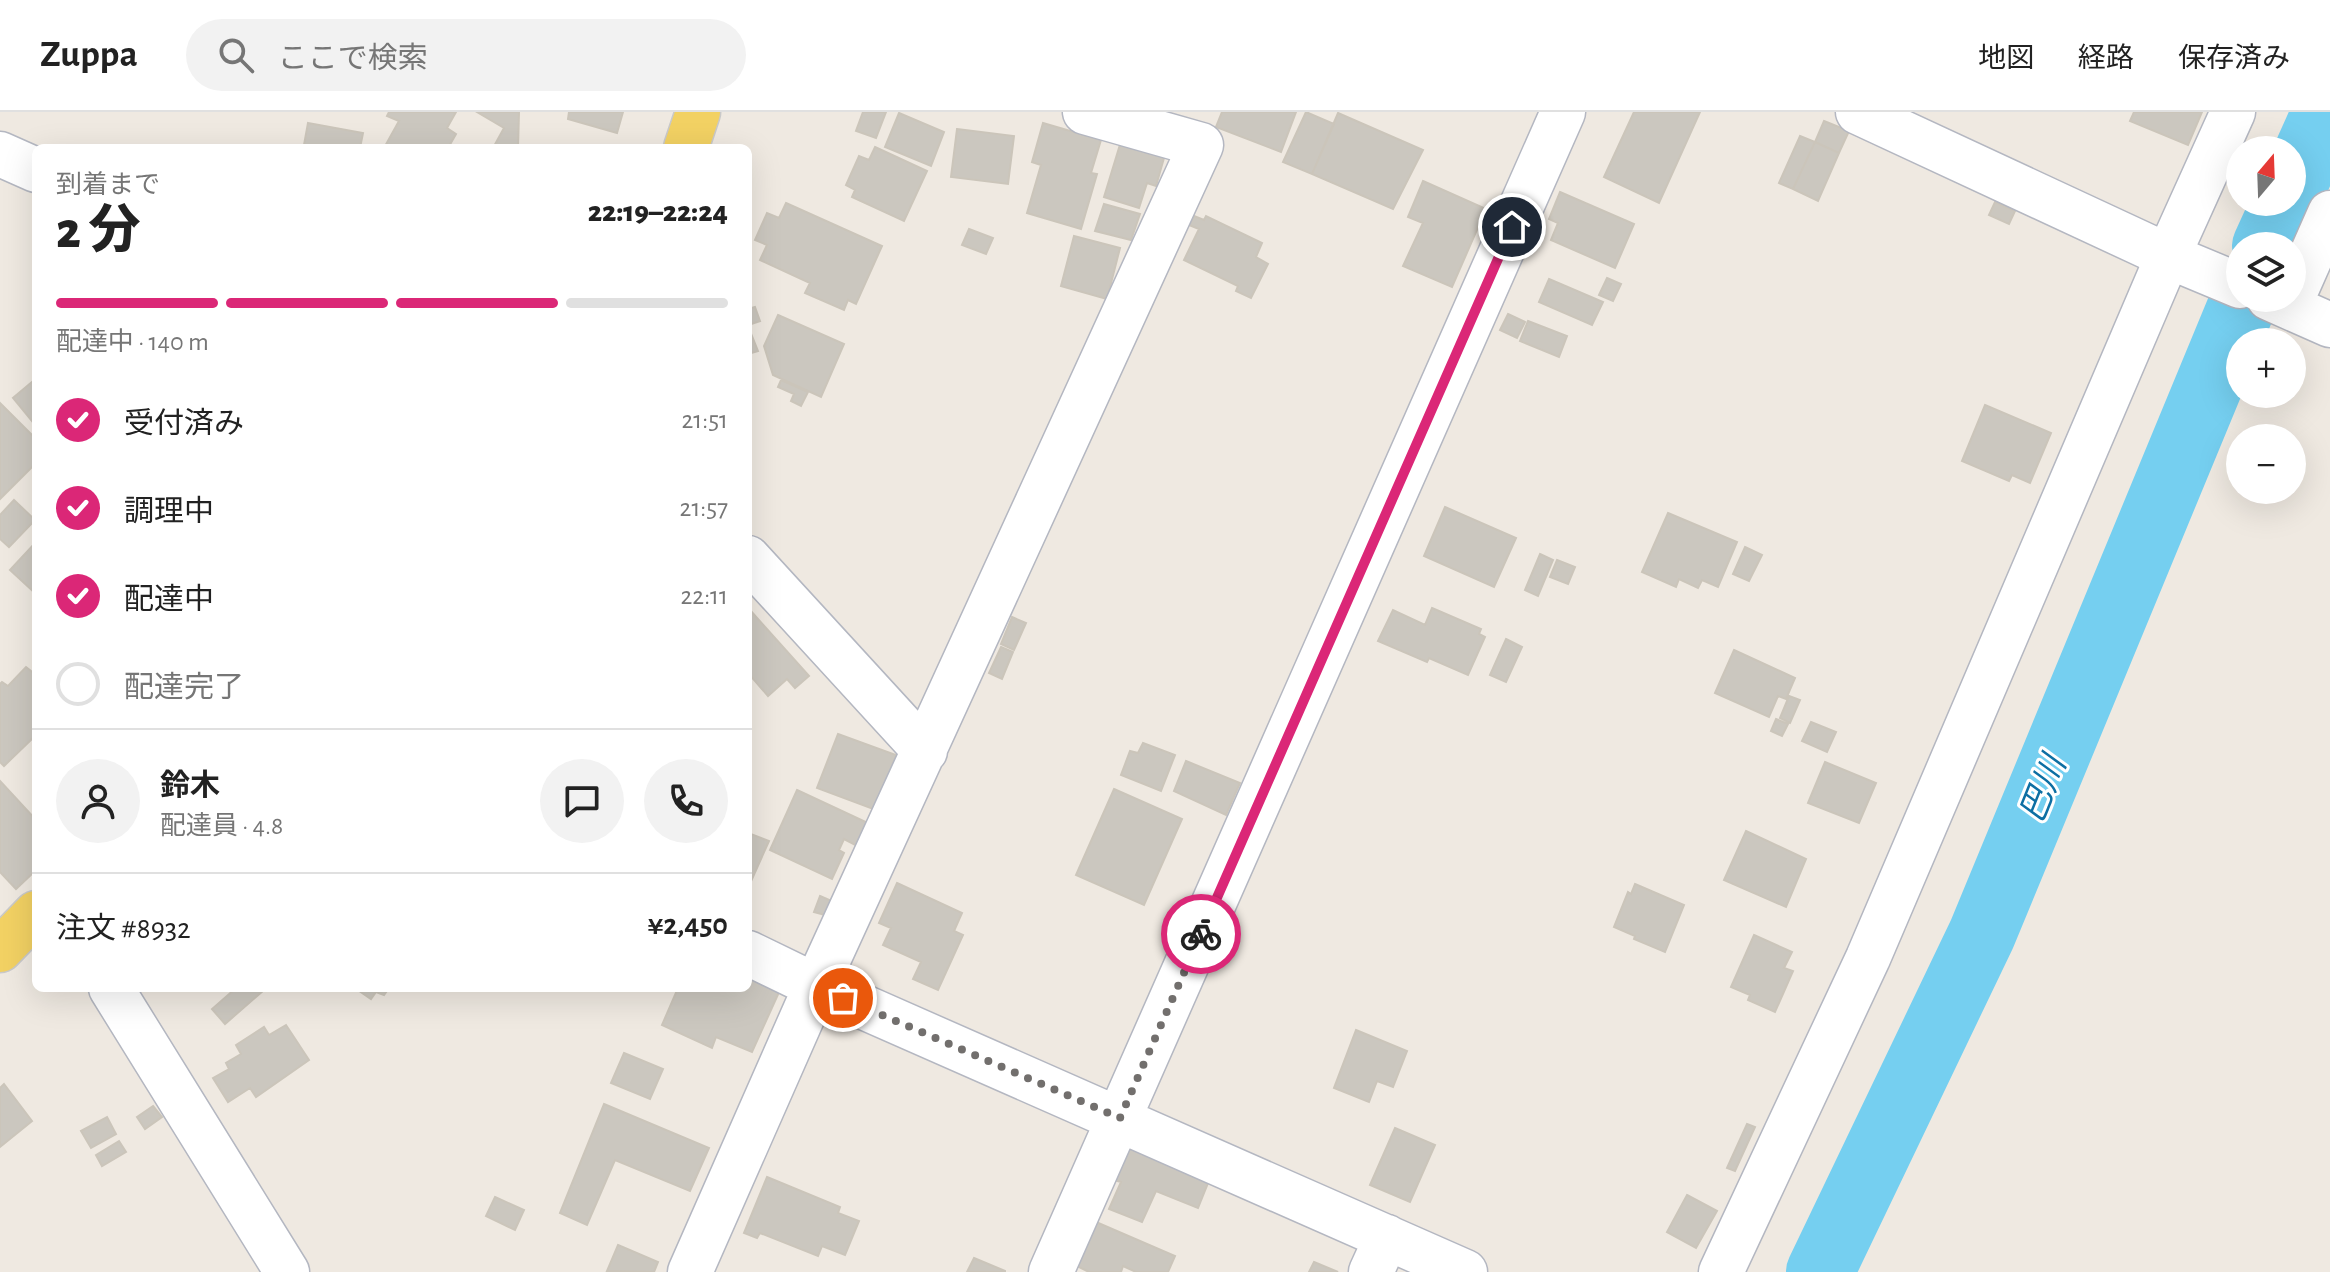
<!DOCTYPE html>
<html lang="ja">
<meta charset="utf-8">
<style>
:root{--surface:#fff;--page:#f2f2f2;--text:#222;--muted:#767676;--line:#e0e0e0;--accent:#db2777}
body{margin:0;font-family:"Alegreya Sans","Noto Sans JP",sans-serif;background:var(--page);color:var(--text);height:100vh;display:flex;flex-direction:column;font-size:30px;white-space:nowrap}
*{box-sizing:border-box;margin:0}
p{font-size:26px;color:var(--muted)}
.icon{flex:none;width:44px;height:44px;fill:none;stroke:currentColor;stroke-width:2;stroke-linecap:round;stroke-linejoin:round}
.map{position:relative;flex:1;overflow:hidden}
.details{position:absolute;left:32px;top:32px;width:720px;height:848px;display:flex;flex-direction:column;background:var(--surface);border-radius:12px;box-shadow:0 8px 32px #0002}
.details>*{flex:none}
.needle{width:52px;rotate:19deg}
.tools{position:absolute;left:2226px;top:24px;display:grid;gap:16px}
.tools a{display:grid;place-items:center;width:80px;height:80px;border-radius:50%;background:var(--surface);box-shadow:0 8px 32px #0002;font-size:40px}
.pin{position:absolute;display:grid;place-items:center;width:68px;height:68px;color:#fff;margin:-34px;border:4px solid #fff;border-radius:50%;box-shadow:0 2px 8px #0007}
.courier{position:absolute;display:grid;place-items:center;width:80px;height:80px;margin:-40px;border:6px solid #db2777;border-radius:50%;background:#fff;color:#222;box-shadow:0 2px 10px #0007}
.headline em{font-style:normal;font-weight:800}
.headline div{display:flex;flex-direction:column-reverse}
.headline{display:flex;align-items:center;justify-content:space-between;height:136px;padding:0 24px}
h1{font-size:52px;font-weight:800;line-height:60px}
.bar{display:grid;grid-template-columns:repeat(4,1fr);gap:12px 8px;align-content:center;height:96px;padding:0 24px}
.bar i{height:10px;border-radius:6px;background:var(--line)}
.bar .active{background:var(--accent)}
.bar p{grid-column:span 4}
.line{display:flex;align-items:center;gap:20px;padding:0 24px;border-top:2px solid var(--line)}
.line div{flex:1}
.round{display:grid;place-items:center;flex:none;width:84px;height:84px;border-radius:42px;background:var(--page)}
ol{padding:0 24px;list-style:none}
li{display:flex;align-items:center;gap:24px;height:88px}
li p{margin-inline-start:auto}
li .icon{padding:8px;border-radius:50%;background:var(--accent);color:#fff;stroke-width:4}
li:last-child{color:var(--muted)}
li i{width:44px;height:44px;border:4px solid var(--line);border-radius:50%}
header{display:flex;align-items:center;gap:48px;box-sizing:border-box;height:112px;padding:0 40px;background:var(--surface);border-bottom:2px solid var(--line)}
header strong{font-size:38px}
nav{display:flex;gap:44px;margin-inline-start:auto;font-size:28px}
.search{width:560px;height:72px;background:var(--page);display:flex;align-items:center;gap:20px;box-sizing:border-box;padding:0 28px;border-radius:44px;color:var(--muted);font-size:30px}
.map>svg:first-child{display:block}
</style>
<header>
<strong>Zuppa</strong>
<div class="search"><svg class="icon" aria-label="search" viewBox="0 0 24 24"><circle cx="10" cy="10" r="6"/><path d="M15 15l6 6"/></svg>ここで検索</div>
<nav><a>地図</a><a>経路</a><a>保存済み</a></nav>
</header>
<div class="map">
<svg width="2330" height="1160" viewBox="0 0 2330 1160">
<rect width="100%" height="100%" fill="#efe9e1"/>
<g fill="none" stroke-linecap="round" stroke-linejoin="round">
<path stroke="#75cff0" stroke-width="68" d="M2292,76L2326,0
M2266,134L2286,90
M1820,1160L1982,822L2245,186"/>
</g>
<path fill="#cbc7bf" stroke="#cbc5ba" stroke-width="2" d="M389,0H456L447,16L456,22L448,36H384L399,9L387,4Z
M477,0H519L518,36H493L504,16Z
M569,0H623L617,21L568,7Z
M863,0H886L876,26L856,19Z
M1222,0H1296L1281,40L1216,15Z
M1306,0L1334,12L1312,62L1283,50Z
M1634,0H1700L1659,91L1604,65Z
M2134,0H2202L2188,33L2130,9Z
M899,1L944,20L931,54L885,35Z
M1338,1L1423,38L1393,97L1312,62Z
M1824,9L1849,19L1839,41L1815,30Z
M308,11L363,21L360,36H323L304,33Z
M1043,11L1101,28L1091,61L1097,62L1081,117L1027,101L1041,53L1032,50Z
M957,17L1014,24L1008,72L951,65Z
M1800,24L1815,30L1793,77L1779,71Z
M1122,26L1166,39L1156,74L1147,71L1139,96L1104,85Z
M1815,30L1839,41L1818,89L1793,77Z
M875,35L927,59L904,109L852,85L855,78L846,73L859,44L869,48Z
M1423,69L1486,97L1452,175L1403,154L1423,111L1408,105Z
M1560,80L1634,112L1615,156L1551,128L1558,111L1549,107Z
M1995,90L2015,99L2009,112L1989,103Z
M786,91L882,134L856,192L848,188L844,198L805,181L810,171L760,148L767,133L755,128L767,101L779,106Z
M1104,92L1140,102L1131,128L1095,119Z
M1194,104L1204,108L1206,104L1262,131L1256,145L1268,152L1251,186L1236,179L1238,174L1184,148L1199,117L1189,113Z
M969,117L993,126L986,142L962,133Z
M1074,124L1120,136L1107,187L1061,174Z
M1607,166L1621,172L1613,189L1599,183Z
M1549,167L1603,190L1592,213L1539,190Z
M755,195L760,209L748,213V197Z
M1508,202L1525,210L1517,226L1500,218Z
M778,203L844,232L821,285L773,263L764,234Z
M1528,209L1567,224L1559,245L1520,229Z
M748,214L758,239L748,242Z
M781,268L808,280L801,294L791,289L794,282L778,275Z
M33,269L36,272V314L13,286Z
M0,291L36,327V351L0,387Z
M1985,293L2051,321L2030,371L2012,363L2009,369L1962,349Z
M14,388L35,408L9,435L0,427V403Z
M1445,395L1516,426L1494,475L1424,444Z
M1668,401L1737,430L1718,475L1702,468L1698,476L1679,467L1676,475L1642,460Z
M36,430V482L10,458Z
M1745,435L1762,443L1749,469L1733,462Z
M1540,442L1553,448L1538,484L1525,478Z
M1557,448L1575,455L1568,472L1550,465Z
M1432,496L1481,517L1479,522L1485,525L1468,563L1429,546L1427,550L1378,529L1393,498L1425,513Z
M750,498L809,564L795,576L787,567L768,584L748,561V500Z
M1012,505L1026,511L1014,538L1001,532Z
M1506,527L1522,535L1506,570L1490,563Z
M1001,535L1013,540L1002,567L989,561Z
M1734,538L1795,566L1786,587L1778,584L1769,605L1715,581Z
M26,555L36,563V623L4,654L0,650V572L2,570L8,574Z
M1789,584L1800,588L1790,611L1780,606Z
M1776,607L1788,612L1782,624L1771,619Z
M1811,610L1836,620L1827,640L1802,629Z
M838,622L896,643L876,698L817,676Z
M1143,631L1175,643L1161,679L1121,663L1130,639L1138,641Z
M1186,649L1240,671L1226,703L1174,679Z
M1825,650L1876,671L1859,711L1808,691Z
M0,669L36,708V758L16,777L0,760Z
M1114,677L1182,707L1144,793L1076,763Z
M797,678L870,712L859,735L844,727L839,738L844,741L832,767L770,738Z
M1746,719L1806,747L1786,795L1724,768Z
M748,721L769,729L748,776Z
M897,771L962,801L954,819L963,823L938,878L913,867L921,850L883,833L891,816L879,811Z
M1635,772L1684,793L1665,840L1634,827L1635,824L1614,815L1628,780L1631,782Z
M820,784L834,790L829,804L814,800Z
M1754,823L1792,840L1784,856L1793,859L1775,900L1748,888L1750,883L1731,875Z
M748,864L780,878L752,940L716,925L712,936L662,913L678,876H748Z
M236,876L264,878L225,912L212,897Z
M355,876H389L384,883L376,880L371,887Z
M286,913L309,948L256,985L250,976L228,990L213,966L229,957L226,951L241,942L236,933L264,915L269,923Z
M1356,918L1407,939L1393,975L1377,969L1369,990L1334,976Z
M624,941L663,957L650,987L611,971Z
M4,972L32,1009L0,1035V976Z
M604,992L709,1036L690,1079L615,1048L587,1113L560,1101Z
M153,994L162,1005L145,1017L137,1005Z
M107,1005L116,1022L91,1036L81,1019Z
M1747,1012L1755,1015L1735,1059L1727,1056Z
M1395,1016L1435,1033L1410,1090L1370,1073Z
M119,1029L126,1040L102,1054L96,1043Z
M1129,1032L1210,1066L1198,1096L1156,1079L1142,1110L1109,1097L1121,1070L1114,1068Z
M767,1065L840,1095L838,1101L859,1109L845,1143L822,1134L818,1144L760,1121L757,1126L744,1121Z
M1687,1083L1717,1099L1696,1136L1667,1120Z
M495,1085L524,1098L515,1118L486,1104Z
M1096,1110L1175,1144L1168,1160H1136L1123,1154L1121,1160H1089L1077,1154Z
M618,1133L658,1150L654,1160L607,1159Z
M974,1146L1005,1159V1160H967Z
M1314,1150L1338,1160H1309Z"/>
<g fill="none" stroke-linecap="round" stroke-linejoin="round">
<g stroke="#b4b7c1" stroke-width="47">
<path id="minor" d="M1858,0L2168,144L2240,174
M0,42L36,58
M2269,186L2330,213
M2289,194L2330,101
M748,446L925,639
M748,841L816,874L1465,1160
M111,876L287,1160
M690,1160L816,874L1201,33L1085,0
M1051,1160L1563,0
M1371,1160L1387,1125
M1721,1160L1868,846L2168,144L2233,0"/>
</g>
<g stroke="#c9c9c9" stroke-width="47">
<path id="major" d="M686,36L698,0
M0,838L36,801"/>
</g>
<use href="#minor" stroke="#fff" stroke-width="44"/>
<use href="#major" stroke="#f2d163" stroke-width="44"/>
</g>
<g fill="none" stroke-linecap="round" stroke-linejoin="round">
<path stroke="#726f6d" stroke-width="8" stroke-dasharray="0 14.4" d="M843,886L1120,1006L1201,822"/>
<path stroke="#db2777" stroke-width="10" d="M1201,822L1512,115"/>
</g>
<g text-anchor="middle" stroke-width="6" stroke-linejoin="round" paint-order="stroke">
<g font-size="34" font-style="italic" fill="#0d6fa3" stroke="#fff">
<text transform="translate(2042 677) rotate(-68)" y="12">巴川</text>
</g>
</g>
</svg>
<div class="tools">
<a><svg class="needle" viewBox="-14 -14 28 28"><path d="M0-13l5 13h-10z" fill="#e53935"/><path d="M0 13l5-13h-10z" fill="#767676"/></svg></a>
<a><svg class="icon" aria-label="layers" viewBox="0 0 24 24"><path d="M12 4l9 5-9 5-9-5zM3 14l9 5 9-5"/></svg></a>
<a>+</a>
<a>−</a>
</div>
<div class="pin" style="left:843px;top:886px;background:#ea580c"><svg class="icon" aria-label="bag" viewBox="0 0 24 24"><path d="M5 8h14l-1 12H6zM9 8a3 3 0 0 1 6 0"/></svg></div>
<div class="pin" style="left:1512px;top:115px;background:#1f2937"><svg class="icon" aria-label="home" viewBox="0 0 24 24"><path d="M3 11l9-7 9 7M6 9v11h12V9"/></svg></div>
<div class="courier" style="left:1201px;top:822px"><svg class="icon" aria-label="bike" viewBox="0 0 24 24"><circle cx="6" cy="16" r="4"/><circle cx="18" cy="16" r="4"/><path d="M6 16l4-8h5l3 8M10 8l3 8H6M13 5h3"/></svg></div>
<section class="details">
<div class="headline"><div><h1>2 分</h1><p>到着まで</p></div><em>22:19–22:24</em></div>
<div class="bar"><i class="active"></i><i class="active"></i><i class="active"></i><i></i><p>配達中 · 140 m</p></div>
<ol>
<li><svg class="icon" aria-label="check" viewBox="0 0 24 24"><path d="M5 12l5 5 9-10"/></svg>受付済み<p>21:51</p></li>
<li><svg class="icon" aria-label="check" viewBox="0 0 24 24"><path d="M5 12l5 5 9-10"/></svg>調理中<p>21:57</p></li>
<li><svg class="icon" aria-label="check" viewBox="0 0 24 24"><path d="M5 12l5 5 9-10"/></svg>配達中<p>22:11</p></li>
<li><i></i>配達完了</li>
</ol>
<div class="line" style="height:144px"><a class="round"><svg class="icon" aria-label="person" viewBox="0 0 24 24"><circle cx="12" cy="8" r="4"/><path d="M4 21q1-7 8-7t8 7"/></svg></a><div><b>鈴木</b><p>配達員 · 4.8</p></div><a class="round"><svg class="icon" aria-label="chat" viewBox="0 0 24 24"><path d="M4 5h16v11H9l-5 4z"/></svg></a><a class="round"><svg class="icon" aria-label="phone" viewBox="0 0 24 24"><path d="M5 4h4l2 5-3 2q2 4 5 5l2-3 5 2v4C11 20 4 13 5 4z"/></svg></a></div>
<div class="line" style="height:104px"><div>注文 #8932</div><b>¥2,450</b></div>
</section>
</div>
